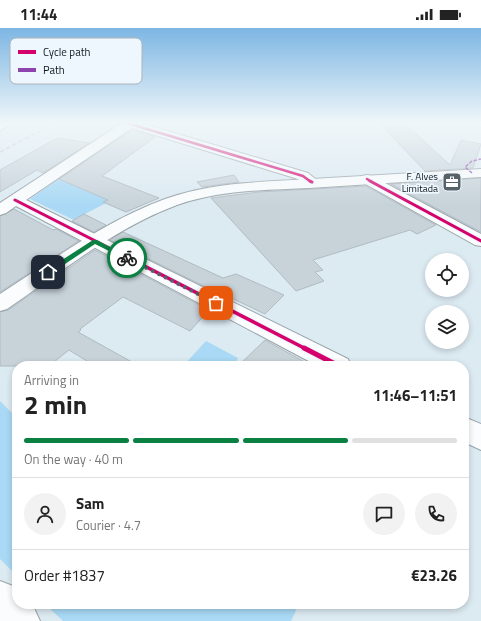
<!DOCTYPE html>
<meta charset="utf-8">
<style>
:root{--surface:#fff;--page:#f2f2f2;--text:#222;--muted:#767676;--line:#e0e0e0;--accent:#0b8043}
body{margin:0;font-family:"Titillium Web",sans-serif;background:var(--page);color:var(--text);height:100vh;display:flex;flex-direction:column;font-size:15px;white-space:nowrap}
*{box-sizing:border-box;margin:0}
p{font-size:13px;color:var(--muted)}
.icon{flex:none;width:22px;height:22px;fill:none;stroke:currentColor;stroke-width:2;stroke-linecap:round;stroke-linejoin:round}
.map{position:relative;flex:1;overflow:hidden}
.side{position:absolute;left:12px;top:333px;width:457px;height:248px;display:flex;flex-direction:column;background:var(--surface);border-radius:16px;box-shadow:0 2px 6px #0003}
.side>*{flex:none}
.buttons{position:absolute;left:425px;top:225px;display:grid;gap:8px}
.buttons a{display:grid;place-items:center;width:44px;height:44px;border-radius:50%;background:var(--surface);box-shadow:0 2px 6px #0003;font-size:20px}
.pin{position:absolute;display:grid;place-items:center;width:34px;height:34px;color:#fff;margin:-17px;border-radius:8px;box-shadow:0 2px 6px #0006}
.courier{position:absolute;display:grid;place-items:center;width:40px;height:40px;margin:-20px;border:3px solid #0b8043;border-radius:50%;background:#fff;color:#222;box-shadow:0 1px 5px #0007}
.headline em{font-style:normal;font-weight:700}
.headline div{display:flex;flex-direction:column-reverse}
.headline{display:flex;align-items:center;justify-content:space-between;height:68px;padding:0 12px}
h1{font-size:26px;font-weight:700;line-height:30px}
.bar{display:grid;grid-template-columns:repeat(4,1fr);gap:6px 4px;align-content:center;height:48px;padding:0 12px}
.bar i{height:5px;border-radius:3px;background:var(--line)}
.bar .on{background:var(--accent)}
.bar p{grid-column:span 4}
.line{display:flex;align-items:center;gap:10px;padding:0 12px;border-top:1px solid var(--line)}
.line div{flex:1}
.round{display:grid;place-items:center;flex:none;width:42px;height:42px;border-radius:21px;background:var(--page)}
.status{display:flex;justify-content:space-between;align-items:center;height:28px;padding:0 20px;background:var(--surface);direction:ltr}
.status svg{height:11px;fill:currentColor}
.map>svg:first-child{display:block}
</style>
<div class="status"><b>11:44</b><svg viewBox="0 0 49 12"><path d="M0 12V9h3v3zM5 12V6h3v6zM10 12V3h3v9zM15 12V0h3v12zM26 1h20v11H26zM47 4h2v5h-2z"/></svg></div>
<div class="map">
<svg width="481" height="593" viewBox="0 0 481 593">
<rect width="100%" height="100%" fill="#dceaf2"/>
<path fill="#a9d9f5" d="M58,151L108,172L104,174L106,175L79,189L76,193L30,171Z
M206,313L238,330L234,338H183Z
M0,373L17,390V548L0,531Z
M45,576H299L291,593H63Z"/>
<path fill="#c7d2d9" stroke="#b1bbc2" d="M379,95H404L450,137L461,112L481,116L473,140L425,143Z
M132,102L155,109L102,148L159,170L126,184L103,174L108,172L59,151Z
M57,110L89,115L43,145L37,142L0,164V142Z
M234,147L239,154L202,159L197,154Z
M481,150V204L391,156L438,153Z
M366,158L436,197L417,206L410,202L313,232L323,242L315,244L324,253L296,263L211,170L259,164Z
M14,181L53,202L56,201L79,213L0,264V188Z
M84,186L106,197L94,204L72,193Z
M123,204L223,250L236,246L284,267L265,286L223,266L222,267L110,212Z
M95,222L209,282L190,303L123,269L80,301L81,302L78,304L139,338H95L69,322L49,338H0V284L8,282Z
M265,312L312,338H238Z"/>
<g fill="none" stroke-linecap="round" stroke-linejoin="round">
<g stroke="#99a4aa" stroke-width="2">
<path id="minor" d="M122,95H141L308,145L319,154L317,157C309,159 305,155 298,151L132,100L26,172L348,331L351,338H318L16,178L6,185L0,187V175Z
M367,147L372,148L481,206V218L475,217L362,154L360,151L362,148Z
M464,389L481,396V422L464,414Z
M0,553L13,558L17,562V576H31L34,580L40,593H0Z"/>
</g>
<g stroke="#99a4aa" stroke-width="2">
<path id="secondary" d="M0,95H15L0,102Z
M481,141V149C424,153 366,156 309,160C265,162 219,162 177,177C115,200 61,244 7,281L0,283V266C53,232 105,193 165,171C212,154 262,154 312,151C368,148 425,144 481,141Z"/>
</g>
<use href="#minor" fill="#fafcfd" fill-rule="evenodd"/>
<use href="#secondary" fill="#fafcfd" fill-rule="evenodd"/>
<path stroke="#bec2c4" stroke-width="1.5" stroke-dasharray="4.5 2.5" stroke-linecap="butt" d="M0,124L55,95"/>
<path stroke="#8e44ad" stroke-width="1.5" stroke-dasharray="3.5 1.5" stroke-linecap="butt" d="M472,145L465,139L472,133L481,131"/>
<g stroke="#edf7fd" stroke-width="4">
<path id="cycleway-far3" d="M127,95L303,148L311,154
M367,151L372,154"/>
</g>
<g stroke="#edf7fd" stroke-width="5">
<path id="cycleway-far2" d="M310,153L312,154
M370,153L481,213
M15,172L123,227"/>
</g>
<g stroke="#edf7fd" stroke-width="6">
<path id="cycleway-far1" d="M121,226L306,321"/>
</g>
<g stroke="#edf7fd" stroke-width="8">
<path id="cycleway" d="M304,320L339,338"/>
</g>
<use href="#cycleway-far3" stroke="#d6006c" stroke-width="2.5"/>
<use href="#cycleway-far2" stroke="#d6006c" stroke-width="3"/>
<use href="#cycleway-far1" stroke="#d6006c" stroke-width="3.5"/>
<use href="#cycleway" stroke="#d6006c" stroke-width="5"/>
</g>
<linearGradient id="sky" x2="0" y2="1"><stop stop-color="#7db6e3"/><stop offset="0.53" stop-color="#eff6f9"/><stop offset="1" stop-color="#eff6f9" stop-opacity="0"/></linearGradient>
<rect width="481" height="178" fill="url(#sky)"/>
<path fill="#0b8043" d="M93,212H97L130,230L125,231L95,216L50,246H45V243Z"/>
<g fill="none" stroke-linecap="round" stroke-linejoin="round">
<path stroke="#566268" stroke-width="4" stroke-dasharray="0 7.2" d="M127,230L216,275"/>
</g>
<defs>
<g id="office-square" transform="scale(1)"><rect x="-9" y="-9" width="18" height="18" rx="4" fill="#566268" stroke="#edf7fd"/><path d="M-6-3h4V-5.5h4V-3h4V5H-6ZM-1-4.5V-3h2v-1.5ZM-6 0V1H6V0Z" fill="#fff"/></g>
</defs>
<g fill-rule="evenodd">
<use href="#office-square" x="452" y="154"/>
</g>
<g text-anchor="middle" stroke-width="3.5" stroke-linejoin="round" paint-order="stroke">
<g font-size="10" fill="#0e181d" stroke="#edf7fd" text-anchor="end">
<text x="438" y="152">F. Alves<tspan x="438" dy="12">Limitada</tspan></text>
</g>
</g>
<rect x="10" y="10" width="132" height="46" rx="6" fill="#edf7fd" stroke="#aab4ba" stroke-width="1"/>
<rect x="18" y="22" width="18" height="4" fill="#d6006c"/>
<rect x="18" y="40" width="18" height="4" fill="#8e44ad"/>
<g font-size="11" fill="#0e181d">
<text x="43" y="28">Cycle path</text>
<text x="43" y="46">Path</text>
</g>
</svg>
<div class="buttons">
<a><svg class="icon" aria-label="locate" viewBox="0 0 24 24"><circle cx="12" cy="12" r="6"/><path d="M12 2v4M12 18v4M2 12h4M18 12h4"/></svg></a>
<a><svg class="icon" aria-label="layers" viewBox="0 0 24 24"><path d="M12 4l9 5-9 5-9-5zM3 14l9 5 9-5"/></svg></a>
</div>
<div class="pin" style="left:216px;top:275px;background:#ea580c"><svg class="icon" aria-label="bag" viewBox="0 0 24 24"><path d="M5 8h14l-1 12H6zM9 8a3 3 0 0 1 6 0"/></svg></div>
<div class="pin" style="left:48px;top:244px;background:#1f2937"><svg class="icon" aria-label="home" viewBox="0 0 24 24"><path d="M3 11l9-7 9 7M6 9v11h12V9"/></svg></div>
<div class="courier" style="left:127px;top:230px"><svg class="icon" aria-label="bike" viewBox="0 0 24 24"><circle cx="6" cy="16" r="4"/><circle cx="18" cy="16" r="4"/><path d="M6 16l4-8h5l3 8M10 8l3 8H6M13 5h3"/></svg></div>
<section class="side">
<div class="headline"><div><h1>2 min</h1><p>Arriving in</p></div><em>11:46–11:51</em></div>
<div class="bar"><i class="on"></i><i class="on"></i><i class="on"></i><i></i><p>On the way · 40 m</p></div>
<div class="line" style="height:72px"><a class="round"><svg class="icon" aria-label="person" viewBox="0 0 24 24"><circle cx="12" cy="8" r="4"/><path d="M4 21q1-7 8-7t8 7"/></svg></a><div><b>Sam</b><p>Courier · 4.7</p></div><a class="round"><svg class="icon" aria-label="chat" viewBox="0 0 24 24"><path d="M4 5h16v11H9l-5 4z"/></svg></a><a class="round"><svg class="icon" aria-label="phone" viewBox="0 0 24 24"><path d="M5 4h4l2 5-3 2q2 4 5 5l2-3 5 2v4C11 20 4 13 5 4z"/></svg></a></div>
<div class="line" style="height:52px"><div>Order #1837</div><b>€23.26</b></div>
</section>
</div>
